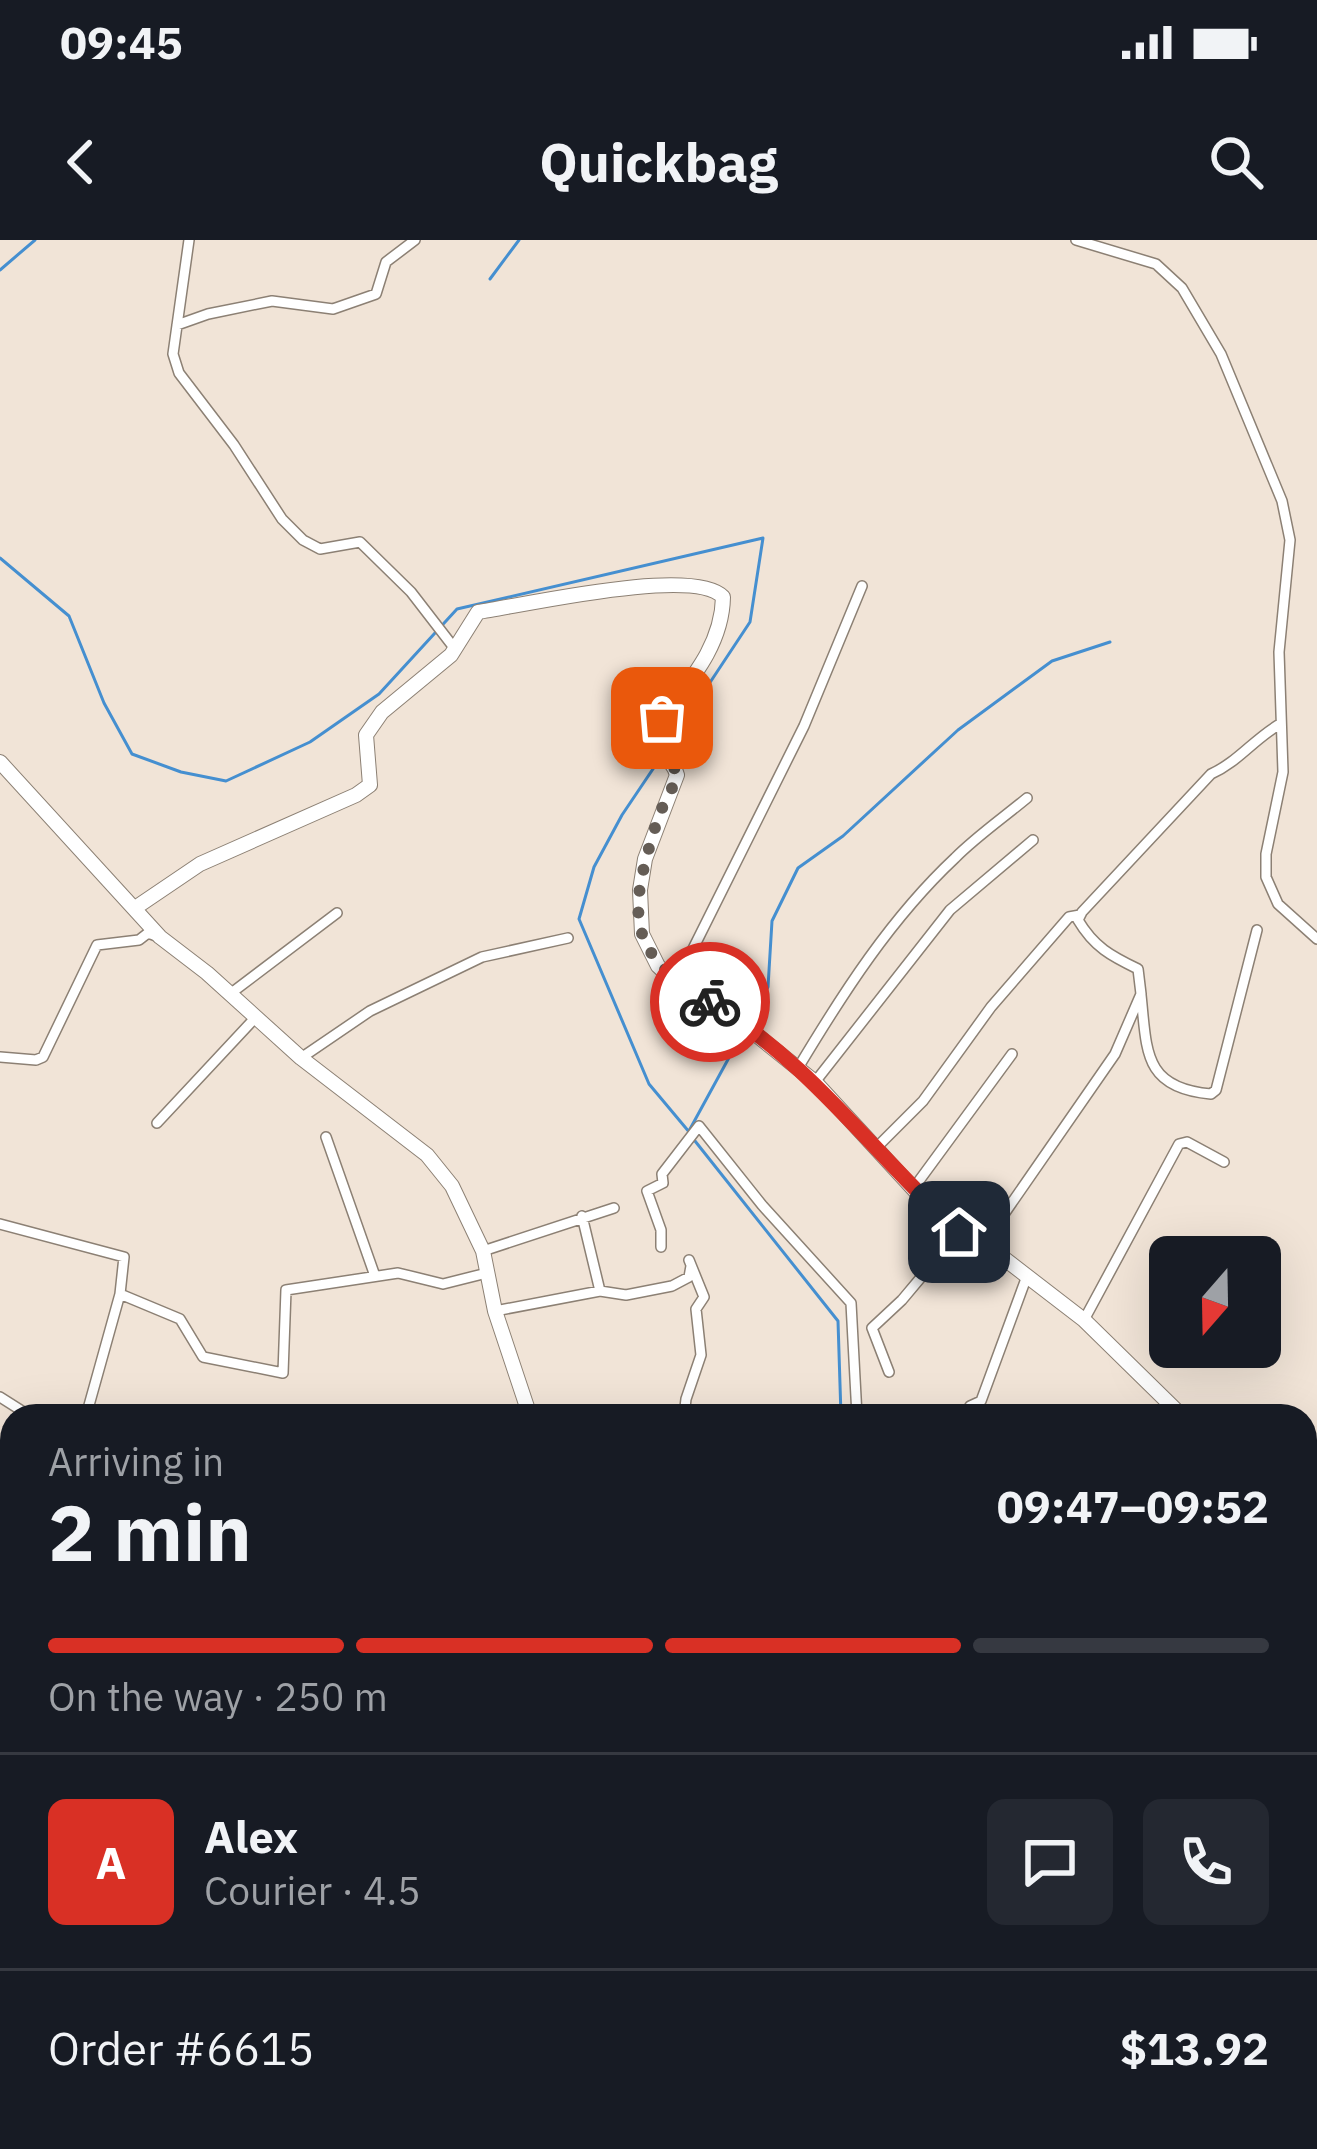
<!DOCTYPE html>
<meta charset="utf-8">
<style>
:root{--surface:#171b24;--page:#242831;--text:#f1f3f6;--muted:#9ea1a6;--line:#363941;--accent:#d93025}
body{margin:0;font-family:"IBM Plex Sans",sans-serif;background:var(--page);color:var(--text);height:100vh;display:flex;flex-direction:column;font-size:45px;white-space:nowrap}
*{box-sizing:border-box;margin:0}
p{font-size:39px;color:var(--muted)}
.icon{flex:none;width:66px;height:66px;fill:none;stroke:currentColor;stroke-width:2;stroke-linecap:round;stroke-linejoin:round}
.map{position:relative;flex:1;overflow:hidden}
.side{position:absolute;left:0px;top:1164px;width:1317px;height:747px;display:flex;flex-direction:column;background:var(--surface);border-radius:36px 36px 0 0;box-shadow:0 12px 48px #0002}
.side>*{flex:none}
.needle{width:78px;rotate:200deg}
.fabs{position:absolute;left:1149px;top:996px;display:grid;gap:24px}
.fabs a{display:grid;place-items:center;width:132px;height:132px;border-radius:18px;background:var(--surface);box-shadow:0 12px 48px #0002;font-size:60px}
.pin{position:absolute;display:grid;place-items:center;width:102px;height:102px;color:#fff;margin:-51px;border-radius:24px;box-shadow:0 6px 18px #0006}
.courier{position:absolute;display:grid;place-items:center;width:120px;height:120px;margin:-60px;border:9px solid #d93025;border-radius:50%;background:#fff;color:#222;box-shadow:0 3px 15px #0007}
.headline em{font-style:normal;font-weight:700}
.headline div{display:flex;flex-direction:column-reverse}
.headline{display:flex;align-items:center;justify-content:space-between;height:204px;padding:0 48px}
h1{font-size:78px;font-weight:700;line-height:90px}
.bar{display:grid;grid-template-columns:repeat(4,1fr);gap:18px 12px;align-content:center;height:144px;padding:0 48px}
.bar i{height:15px;border-radius:9px;background:var(--line)}
.bar .active{background:var(--accent)}
.bar p{grid-column:span 4}
.line{display:flex;align-items:center;gap:30px;padding:0 48px;border-top:3px solid var(--line)}
.line div{flex:1}
.round{display:grid;place-items:center;flex:none;width:126px;height:126px;border-radius:18px;background:var(--page)}
.status{display:flex;justify-content:space-between;align-items:center;height:84px;padding:0 60px;background:var(--surface);direction:ltr}
.status svg{height:33px;fill:currentColor}
header{display:flex;justify-content:space-between;align-items:center;height:156px;padding:0 48px;background:var(--surface);font-size:54px;font-weight:700}
.map>svg:first-child{display:block}
</style>
<div class="status"><b>09:45</b><svg viewBox="0 0 49 12"><path d="M0 12V9h3v3zM5 12V6h3v6zM10 12V3h3v9zM15 12V0h3v12zM26 1h20v11H26zM47 4h2v5h-2z"/></svg></div>
<header><svg class="icon" aria-label="back" viewBox="0 0 24 24"><path d="M15 5l-7 7 7 7"/></svg>Quickbag<svg class="icon" aria-label="search" viewBox="0 0 24 24"><circle cx="10" cy="10" r="6"/><path d="M15 15l6 6"/></svg></header>
<div class="map">
<svg width="1317" height="1909" viewBox="0 0 1317 1909">
<rect width="100%" height="100%" fill="#f1e4d7"/>
<g fill="none" stroke-linecap="round" stroke-linejoin="round">
<path stroke="#458fd0" stroke-width="3" d="M0,30L35,0
M490,39L519,0
M0,318L69,376L104,463L132,514L181,532L226,541L310,502L379,454L457,369L763,298L750,382L664,512
M659,520L622,575L594,627L579,679L649,844L690,893
M748,784L768,747L772,681L798,628L843,596L958,490L992,465L1052,421L1110,402
M690,889L743,792
M695,901L838,1081L841,1176
M1095,1899L1098,1909
M559,1909L603,1899"/>
<g stroke="#8c8074" stroke-width="12">
<path id="street" d="M189,0L173,114L179,133L234,205L282,279L303,300L320,309L360,302L411,352L455,409
M1076,0L1156,24L1182,48L1221,114L1282,261L1290,300L1279,412L1283,532L1266,614V637L1278,664L1317,699
M177,85L208,74L272,61L333,69L376,54L386,22L415,0
M676,743L804,486L862,346
M230,754L337,673
M1141,755C1147,811 1143,848 1211,854L1216,850L1257,690
M0,817L36,820L43,817L97,705L139,700L148,693L159,697
M301,818L370,771L482,717L568,698
M798,828C843,753 891,678 955,618C977,596 1003,578 1027,558
M815,842L950,670L1033,600
M157,883L256,777
M326,897L375,1036
M876,908L923,861L991,767L1069,677L1080,675
M913,949L1012,814
M582,976L600,1051
M0,984L124,1017L120,1054L180,1079L203,1117L283,1133L286,1050L398,1033L443,1044L487,1033
M984,1003L1115,814L1141,754L1138,729C1111,716 1094,707 1078,680L1082,672L1211,534C1238,522 1254,499 1280,484
M661,1007V990L647,951L663,943L662,934L699,886L762,965L851,1063L857,1176
M483,1011L614,968
M495,1071L600,1051L626,1055L672,1046L689,1037L691,1026
M1084,1080L1179,904L1187,902L1224,922
M889,1132L872,1088L902,1060L959,992
M0,1157L30,1176
M86,1176L120,1054
M684,1176L686,1159L701,1115L696,1069L704,1057L689,1020
M964,1176L970,1166L981,1161L1027,1036
M0,1651L12,1654
M1305,1737L1317,1731
M515,1899L522,1909
M743,1899L768,1902L778,1899
M879,1899L899,1909
M1102,1899L1105,1909
M192,1909L196,1899
M401,1909L423,1899
M552,1909L556,1899
M616,1909L645,1899"/>
</g>
<g stroke="#8c8074" stroke-width="16">
<path id="secondary" d="M0,522L160,697L207,733L301,818L427,915L452,946L483,1011L495,1071L530,1176
M135,668L200,624L356,555L370,545L366,495L382,472L451,415L478,372C525,365 694,326 723,357C722,415 676,454 648,498C655,514 672,516 677,535L645,619L640,650L642,694L658,726L676,743L734,777L815,842L919,955L959,992L984,1003L1084,1080L1182,1176
M1305,1443L1317,1475
M932,1899L937,1909"/>
</g>
<use href="#street" stroke="#fff" stroke-width="9"/>
<use href="#secondary" stroke="#fff" stroke-width="14"/>
</g>
<g fill="none" stroke-linecap="round" stroke-linejoin="round">
<path stroke="#655d56" stroke-width="12" stroke-dasharray="0 21.6" d="M662,478L648,498C655,514 672,516 677,535C673,550 663,563 658,578C630,669 620,710 710,762"/>
<path stroke="#d93025" stroke-width="15" d="M710,762C809,821 876,916 959,992"/>
</g>
</svg>
<div class="fabs">
<a><svg class="needle" viewBox="-14 -14 28 28"><path d="M0-13l5 13h-10z" fill="#e53935"/><path d="M0 13l5-13h-10z" fill="#9ea1a6"/></svg></a>
</div>
<div class="pin" style="left:662px;top:478px;background:#ea580c"><svg class="icon" aria-label="bag" viewBox="0 0 24 24"><path d="M5 8h14l-1 12H6zM9 8a3 3 0 0 1 6 0"/></svg></div>
<div class="pin" style="left:959px;top:992px;background:#1f2937"><svg class="icon" aria-label="home" viewBox="0 0 24 24"><path d="M3 11l9-7 9 7M6 9v11h12V9"/></svg></div>
<div class="courier" style="left:710px;top:762px"><svg class="icon" aria-label="bike" viewBox="0 0 24 24"><circle cx="6" cy="16" r="4"/><circle cx="18" cy="16" r="4"/><path d="M6 16l4-8h5l3 8M10 8l3 8H6M13 5h3"/></svg></div>
<section class="side">
<div class="headline"><div><h1>2 min</h1><p>Arriving in</p></div><em>09:47–09:52</em></div>
<div class="bar"><i class="active"></i><i class="active"></i><i class="active"></i><i></i><p>On the way · 250 m</p></div>
<div class="line" style="height:216px"><b class="round" style="background:var(--accent);color:#fff">A</b><div><b>Alex</b><p>Courier · 4.5</p></div><a class="round"><svg class="icon" aria-label="chat" viewBox="0 0 24 24"><path d="M4 5h16v11H9l-5 4z"/></svg></a><a class="round"><svg class="icon" aria-label="phone" viewBox="0 0 24 24"><path d="M5 4h4l2 5-3 2q2 4 5 5l2-3 5 2v4C11 20 4 13 5 4z"/></svg></a></div>
<div class="line" style="height:156px"><div>Order #6615</div><b>$13.92</b></div>
</section>
</div>
